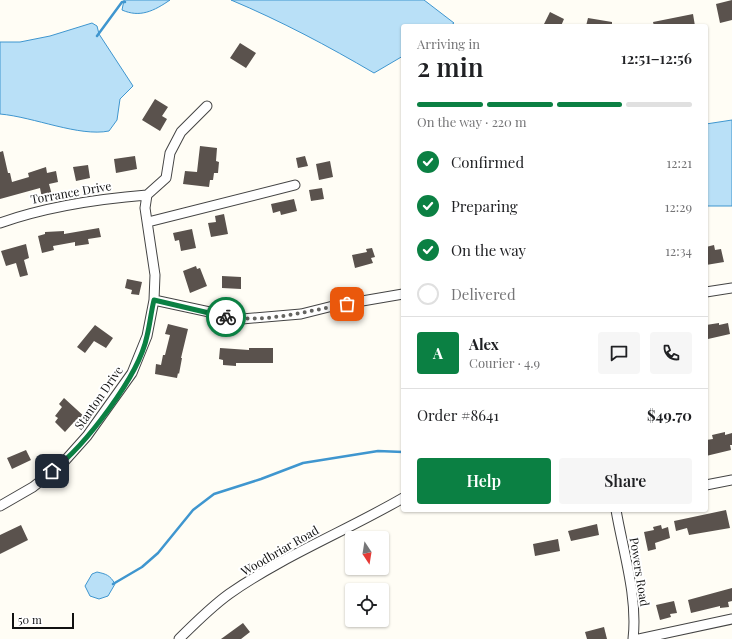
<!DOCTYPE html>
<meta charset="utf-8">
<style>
:root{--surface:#fff;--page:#f6f6f6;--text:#202124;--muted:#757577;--line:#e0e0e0;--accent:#0b8043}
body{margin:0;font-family:"Playfair Display",serif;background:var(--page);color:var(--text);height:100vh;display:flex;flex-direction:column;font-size:15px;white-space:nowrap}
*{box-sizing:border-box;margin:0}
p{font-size:13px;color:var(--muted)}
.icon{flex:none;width:22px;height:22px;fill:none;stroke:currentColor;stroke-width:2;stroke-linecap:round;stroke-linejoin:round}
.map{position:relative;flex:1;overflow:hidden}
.details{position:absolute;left:401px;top:24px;width:307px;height:488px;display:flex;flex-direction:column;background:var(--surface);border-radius:4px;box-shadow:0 1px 3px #0004}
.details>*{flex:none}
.needle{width:26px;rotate:168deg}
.controls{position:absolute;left:345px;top:531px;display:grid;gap:8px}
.controls a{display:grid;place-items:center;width:44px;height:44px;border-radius:4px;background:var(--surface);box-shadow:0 1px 3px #0004;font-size:20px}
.scale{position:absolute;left:12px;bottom:10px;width:62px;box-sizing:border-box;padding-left:4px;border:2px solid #111;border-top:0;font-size:11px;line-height:14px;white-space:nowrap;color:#111;-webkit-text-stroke:3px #fff;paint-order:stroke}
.pin{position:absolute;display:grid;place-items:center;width:34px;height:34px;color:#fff;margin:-17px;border-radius:8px;box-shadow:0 2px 6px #0006}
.courier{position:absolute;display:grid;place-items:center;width:40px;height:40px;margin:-20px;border:3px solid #0b8043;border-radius:50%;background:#fff;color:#222;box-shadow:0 1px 5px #0007}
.overview em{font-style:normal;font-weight:600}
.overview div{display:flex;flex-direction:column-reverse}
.overview{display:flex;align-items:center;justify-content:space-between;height:68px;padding:0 16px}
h1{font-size:26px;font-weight:600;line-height:30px}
.bar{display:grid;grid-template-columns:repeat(4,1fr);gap:6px 4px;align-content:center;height:48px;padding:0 16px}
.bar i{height:5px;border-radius:3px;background:var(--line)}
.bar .active{background:var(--accent)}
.bar p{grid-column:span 4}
.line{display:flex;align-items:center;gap:10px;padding:0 16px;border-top:1px solid var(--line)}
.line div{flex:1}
.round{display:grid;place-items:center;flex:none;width:42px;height:42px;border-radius:4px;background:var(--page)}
ol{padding:0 16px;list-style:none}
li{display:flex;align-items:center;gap:12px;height:44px}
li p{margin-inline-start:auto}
li .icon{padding:4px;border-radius:50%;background:var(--accent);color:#fff;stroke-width:4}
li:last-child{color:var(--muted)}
li i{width:22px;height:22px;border:2px solid var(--line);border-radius:50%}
.action{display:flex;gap:8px;margin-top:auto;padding:8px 16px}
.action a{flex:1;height:46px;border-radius:4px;background:var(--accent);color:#fff;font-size:16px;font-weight:600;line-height:46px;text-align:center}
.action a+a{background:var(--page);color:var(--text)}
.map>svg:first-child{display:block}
</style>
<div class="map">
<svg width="732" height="639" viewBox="0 0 732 639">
<rect width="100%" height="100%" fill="#fffdf5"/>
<path fill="#b9e0f7" stroke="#3f96cf" d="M124,0H170C154,11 140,18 122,10Z
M231,0H424L454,23L450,26H403V56L374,73C328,46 281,21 231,0Z
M92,23L97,26L99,34L133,86L120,99L117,120L109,131C79,137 34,117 0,114V42H20L50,36Z
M732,120V206H706V124Z
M97,572C106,574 110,575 115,584L108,596L99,599L90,596L85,586L92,574Z"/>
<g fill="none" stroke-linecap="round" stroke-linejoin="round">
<path stroke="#3f96cf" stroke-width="2.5" d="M97,36L122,2H125
M113,584L142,567L158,553L193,510L214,494L261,479L303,463L378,451L403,452"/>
</g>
<path fill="#5a524d" d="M732,0V20L720,23L716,4Z
M550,12L564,19L561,26H543Z
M693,14L695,26H654L653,22Z
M588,18L612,22V26H586Z
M240,43L256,53L246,68L230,58Z
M155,99L168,107L162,116L167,119L160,131L142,120Z
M200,146L217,148L216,161L219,162L218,173H214L213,180H210L209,187L183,184L185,171L197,172Z
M3,151L8,173H10L12,182L29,177L28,173L46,167L47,173L56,171L58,182L49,184L52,195L42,198L40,188L0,199V152Z
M135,156L137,169L116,173L114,159Z
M305,156L308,166L298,168L296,158Z
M330,161L333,177L319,180L316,164Z
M88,165L90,178L76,181L73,167Z
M322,188L324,199L311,201L309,190Z
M294,199L297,211L281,215L280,211L273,213L271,204Z
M224,214L228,234L211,237L208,223L216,222L215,216Z
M99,228L101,237L88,239L89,244L75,246V242L53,246L54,250L42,253L38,236L45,234V232L64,231V234Z
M192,229L196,248L181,251L179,240L175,241L173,233Z
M26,244L29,258L24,260L28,275L20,277L16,263L6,266L1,251Z
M714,245L715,250L721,249L724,262L706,265V247Z
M372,248L375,257L371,258L373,263L355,268L352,255L367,252L366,249Z
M196,266L197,269L200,268L207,286L190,293L183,271Z
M222,276L241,277V289L222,288Z
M127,279L142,282L139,295L131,294L132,290L125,288Z
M719,323V325L728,323L730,334L708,339L706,325Z
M168,324L188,329L181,358H182L179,374L178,373L177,378L155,374L156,364L161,365L163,355H165L170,335L165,334Z
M95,325L113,338L106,348L94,341L85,353L77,347Z
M220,348L249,350V348H273V363H236V366L223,365V360L219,359Z
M64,398L87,419L80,427L74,422L65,432L55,422L58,418L55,416L62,407L59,404Z
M725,432V435L732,433V445H730L731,450L706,456V440L713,439L712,435Z
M26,450L31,460L12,469L7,458Z
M726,510L730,528L689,535L687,528L676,531L674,521Z
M597,524L599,535L571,541L568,531Z
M21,525L28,540L0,554V535Z
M661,525L662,529L668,527L670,538L655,543L656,549L648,551L644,532L654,530L653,527Z
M558,539L560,551L535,556L533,544Z
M732,588V601L728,602L729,607L720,608V606L691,613L688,600Z
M674,601L677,613L670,614L671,617L660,620L656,605Z
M243,623L250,632L241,639H221Z
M604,627L607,639H587L585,632Z"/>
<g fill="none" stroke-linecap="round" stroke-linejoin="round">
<g stroke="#444" stroke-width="11">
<path id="minor" d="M147,195L166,178L170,153L181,132L207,106
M148,222L295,185
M0,223C48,206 97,199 147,195
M706,292L732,288
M154,300L242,319L301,314L333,306L403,294
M706,485L732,480
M0,506L33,487L62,464L87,436L132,373L147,336L154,300L155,275L145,208L147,195
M616,510C623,551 638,597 633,639
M179,639C195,623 211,607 229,594C283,556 346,531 403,498
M639,639L732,619"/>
</g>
<use href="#minor" stroke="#fff" stroke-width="9"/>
</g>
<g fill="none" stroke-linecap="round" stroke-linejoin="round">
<path stroke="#646461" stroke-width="4" stroke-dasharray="0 7.2" d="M226,317C267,323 307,311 347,304"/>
<path stroke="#0b8043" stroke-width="5" d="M52,471C85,446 139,376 147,336C150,324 151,312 154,300L226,317"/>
</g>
<g text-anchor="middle" stroke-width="4" stroke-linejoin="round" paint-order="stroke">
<g font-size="12" fill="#111" stroke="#fff">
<text transform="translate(71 193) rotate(-10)" y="4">Torrance Drive</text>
<text transform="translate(99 398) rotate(-55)" y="4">Stanton Drive</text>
<text transform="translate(280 551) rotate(-30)" y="4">Woodbriar Road</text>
<text transform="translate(639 572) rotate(81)" y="4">Powers Road</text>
</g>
</g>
</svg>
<div class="controls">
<a><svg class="needle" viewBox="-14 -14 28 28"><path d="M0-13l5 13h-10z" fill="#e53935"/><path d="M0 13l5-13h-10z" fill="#757577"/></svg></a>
<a><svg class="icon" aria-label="locate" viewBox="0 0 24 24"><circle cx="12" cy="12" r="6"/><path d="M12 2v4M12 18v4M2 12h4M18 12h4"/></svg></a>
</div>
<div class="scale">50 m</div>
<div class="pin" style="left:347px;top:304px;background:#ea580c"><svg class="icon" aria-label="bag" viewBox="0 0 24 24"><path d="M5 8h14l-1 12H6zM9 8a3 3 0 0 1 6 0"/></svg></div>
<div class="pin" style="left:52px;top:471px;background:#1f2937"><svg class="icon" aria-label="home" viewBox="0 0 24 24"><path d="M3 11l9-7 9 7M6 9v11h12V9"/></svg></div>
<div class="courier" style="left:226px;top:317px"><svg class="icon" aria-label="bike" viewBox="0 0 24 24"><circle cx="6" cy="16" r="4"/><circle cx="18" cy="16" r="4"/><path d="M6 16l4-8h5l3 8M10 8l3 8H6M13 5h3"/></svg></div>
<section class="details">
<div class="overview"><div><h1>2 min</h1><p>Arriving in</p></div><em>12:51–12:56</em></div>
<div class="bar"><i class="active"></i><i class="active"></i><i class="active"></i><i></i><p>On the way · 220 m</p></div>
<ol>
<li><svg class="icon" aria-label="check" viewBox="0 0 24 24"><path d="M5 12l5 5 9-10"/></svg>Confirmed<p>12:21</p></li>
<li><svg class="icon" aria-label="check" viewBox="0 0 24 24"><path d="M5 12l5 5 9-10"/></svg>Preparing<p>12:29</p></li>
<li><svg class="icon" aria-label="check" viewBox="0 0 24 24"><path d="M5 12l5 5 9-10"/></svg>On the way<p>12:34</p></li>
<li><i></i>Delivered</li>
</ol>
<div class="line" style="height:72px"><b class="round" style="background:var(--accent);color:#fff">A</b><div><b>Alex</b><p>Courier · 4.9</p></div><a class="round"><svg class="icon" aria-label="chat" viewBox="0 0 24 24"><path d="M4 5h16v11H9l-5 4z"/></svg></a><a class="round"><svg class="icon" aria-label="phone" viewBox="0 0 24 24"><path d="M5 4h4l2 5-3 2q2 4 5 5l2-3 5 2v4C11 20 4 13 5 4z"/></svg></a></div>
<div class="line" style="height:52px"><div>Order #8641</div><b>$49.70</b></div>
<div class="action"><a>Help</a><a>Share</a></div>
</section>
</div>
